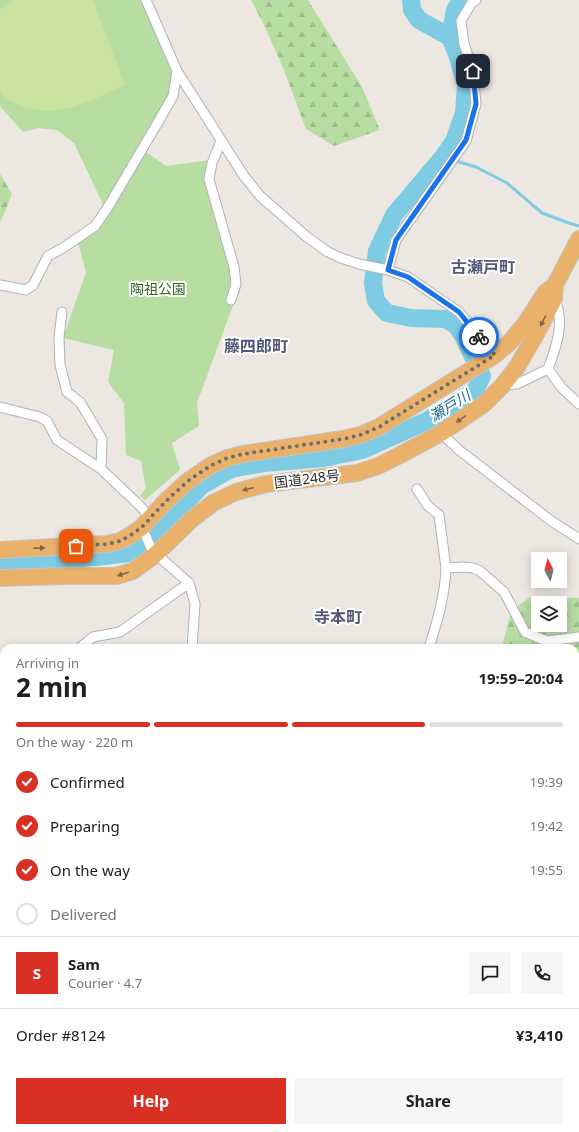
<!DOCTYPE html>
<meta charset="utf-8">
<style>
:root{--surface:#fff;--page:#f6f6f6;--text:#202124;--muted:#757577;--line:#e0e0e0;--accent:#d93025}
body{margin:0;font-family:"Noto Sans","Noto Sans JP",sans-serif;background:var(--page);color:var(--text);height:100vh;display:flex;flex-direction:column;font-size:15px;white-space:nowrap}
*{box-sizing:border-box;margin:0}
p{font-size:13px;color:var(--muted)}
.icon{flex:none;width:22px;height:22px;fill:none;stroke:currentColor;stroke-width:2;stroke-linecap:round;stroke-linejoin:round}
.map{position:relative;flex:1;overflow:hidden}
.panel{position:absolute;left:0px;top:644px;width:579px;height:488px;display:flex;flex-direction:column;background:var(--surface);border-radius:12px 12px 0 0;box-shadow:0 2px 10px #0003}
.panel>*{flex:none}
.needle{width:26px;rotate:353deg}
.fabs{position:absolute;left:531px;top:552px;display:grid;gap:8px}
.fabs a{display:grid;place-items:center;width:36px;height:36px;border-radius:0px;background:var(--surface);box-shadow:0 2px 10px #0003;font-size:20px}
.pin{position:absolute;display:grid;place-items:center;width:34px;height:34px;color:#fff;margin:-17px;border-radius:8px;box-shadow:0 2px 6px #0006}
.courier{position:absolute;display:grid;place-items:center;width:40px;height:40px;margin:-20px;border:3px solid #1a73e8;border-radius:50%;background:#fff;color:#222;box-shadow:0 1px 5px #0007}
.headline em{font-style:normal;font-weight:700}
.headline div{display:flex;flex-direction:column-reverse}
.headline{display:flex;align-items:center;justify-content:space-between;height:68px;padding:0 16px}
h1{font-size:26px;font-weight:700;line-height:30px}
.bar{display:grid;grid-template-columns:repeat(4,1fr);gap:6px 4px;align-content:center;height:48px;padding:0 16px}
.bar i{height:5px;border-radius:3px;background:var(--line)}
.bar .active{background:var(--accent)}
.bar p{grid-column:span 4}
.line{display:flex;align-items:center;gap:10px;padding:0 16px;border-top:1px solid var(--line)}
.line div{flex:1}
.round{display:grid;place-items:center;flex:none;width:42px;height:42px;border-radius:0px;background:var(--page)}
ol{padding:0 16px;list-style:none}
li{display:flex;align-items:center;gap:12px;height:44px}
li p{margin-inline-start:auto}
li .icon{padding:4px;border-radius:50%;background:var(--accent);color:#fff;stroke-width:4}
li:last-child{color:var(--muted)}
li i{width:22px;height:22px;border:2px solid var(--line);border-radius:50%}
.button{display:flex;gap:8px;margin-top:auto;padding:8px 16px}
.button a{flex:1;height:46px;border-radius:0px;background:var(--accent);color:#fff;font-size:16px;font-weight:700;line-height:46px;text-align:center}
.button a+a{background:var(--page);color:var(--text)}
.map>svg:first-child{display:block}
</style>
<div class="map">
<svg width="579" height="1132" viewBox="0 0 579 1132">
<defs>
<pattern id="forest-firs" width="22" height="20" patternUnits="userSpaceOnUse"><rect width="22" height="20" fill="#b8dda2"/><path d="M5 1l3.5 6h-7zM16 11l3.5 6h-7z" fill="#9ebe8c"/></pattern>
</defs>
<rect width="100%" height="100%" fill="#ece7e0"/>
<path fill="#b8dda2" d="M0,0H147L175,62L171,71L173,91L139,147L166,166L211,160L204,179L237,295L197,403L199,426L172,443L180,470L145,500L140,496L146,488L141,461L126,455L124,403L108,382L114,350L63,338L86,272L78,243L96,232L107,213L74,143L57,130L38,128L23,132L0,106Z"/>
<path fill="url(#forest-firs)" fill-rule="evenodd" d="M251,0H308L362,87L380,130L334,146L306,129L284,70L263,23Z
M0,174L12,194L1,221L0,220Z
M530,597L579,598V714H575V648H500L503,643L511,611ZM538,603H560V625H538Z
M575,933L579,937V1132H454V1128H575Z"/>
<path fill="#c9e39f" d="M13,0H93L125,85L93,100L70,108L46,111L25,108L6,99L0,92V10Z"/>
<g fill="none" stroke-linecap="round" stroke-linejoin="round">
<path stroke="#7dcce4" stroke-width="3" d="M443,157L476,167L507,183L542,213L566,222L579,226"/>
<path stroke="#7dcce4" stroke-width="18" d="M450,37L455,10L462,0
M0,562L96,557L129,553L169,521L201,486L231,469L264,463L324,458L362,450L427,421L475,391L482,376L465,339L456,325L445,319L411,318L387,313L376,301L373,283L377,251L394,215L443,157L454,141L464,113L466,85L457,54L450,37L419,20L412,10L411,0"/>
<g stroke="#b0b2bb" stroke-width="11">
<path id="minor" d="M146,0L177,71L244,176L260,196L307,237L328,252L341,258L359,264L388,270L408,277L459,312L495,355
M221,141L212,163L209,179L234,267L236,284L231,300
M388,270L396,240L466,141L476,104L473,71L464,44L461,21L471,4L476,0
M0,285L26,290L33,285L48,256L63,248L95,226L108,207L157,124L173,96L177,71
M62,312L59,337L60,365L67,392L80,402L102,439L101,469
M548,369L562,388L579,404
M503,385L517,384L548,369C556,348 566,320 554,299
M0,407L40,417L47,421L57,440L101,469L138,504L151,518
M441,433L459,450L550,520L579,539
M417,489L428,506L439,515L446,568
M142,527L151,548L156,554L189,583L195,604L192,648
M81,648L82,646L93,637L120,632L189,583
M429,648C437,622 445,596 446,568L463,567L473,568L480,571L504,592L525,632L547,641L579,637
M0,739H4
M0,814L4,812
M575,824L579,829
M0,904L4,902
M0,972L4,978
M0,994L4,992
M34,1128L37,1132
M443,1128L444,1132
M82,1132L84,1128
M287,1132L289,1128
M370,1132L383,1130"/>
</g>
<g stroke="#c4c4c4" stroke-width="18">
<path id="trunk" d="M0,550L107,544L120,541L131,535L142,527L165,502L188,481L210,466L227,458L243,454L343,439L360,435L379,427L495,355L509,343L525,324L545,293L555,285L579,239
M0,578L65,576H116L133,571L156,554L192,519L213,503L236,492L266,484L357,473L378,466L400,455L441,433L484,404L503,385L517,367L540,327L554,299L555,285"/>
</g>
<use href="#minor" stroke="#fff" stroke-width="9"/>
<use href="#trunk" stroke="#eab16a" stroke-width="16"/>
</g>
<defs><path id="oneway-solid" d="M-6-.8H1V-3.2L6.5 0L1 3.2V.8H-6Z"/></defs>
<g fill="#826848">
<use href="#oneway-solid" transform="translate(543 321) rotate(117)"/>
<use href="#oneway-solid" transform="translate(461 419) rotate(145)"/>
<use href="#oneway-solid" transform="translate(248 489) rotate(166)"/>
<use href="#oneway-solid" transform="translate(39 548) rotate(-3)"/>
<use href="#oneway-solid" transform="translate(123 574) rotate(163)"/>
</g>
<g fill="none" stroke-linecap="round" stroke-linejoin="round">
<path stroke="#6f6d6b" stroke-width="4" stroke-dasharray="0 7.2" d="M76,546L107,544L120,541L131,535L142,527L165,502L188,481L210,466L227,458L243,454L343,439L360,435L379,427L495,355L479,337"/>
<path stroke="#1a73e8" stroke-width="5" d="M473,71L476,104L466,140L396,240L388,270L408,277L459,312L479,337"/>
</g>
<g text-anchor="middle" stroke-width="4" stroke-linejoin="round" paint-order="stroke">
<g font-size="14" fill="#326322" stroke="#fff">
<text x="158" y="294">陶祖公園</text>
</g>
<g font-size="14" fill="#2c2c2c" stroke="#fff">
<text transform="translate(307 479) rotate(-7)" y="5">国道248号</text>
</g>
<g font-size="15" font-style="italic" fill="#1b6d92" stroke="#fff">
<text transform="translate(450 406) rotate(-32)" y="5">瀬戸川</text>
</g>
<g font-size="16" font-weight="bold" fill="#505979" stroke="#fff">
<text x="483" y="273">古瀬戸町</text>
<text x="256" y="352">藤四郎町</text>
<text x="338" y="623">寺本町</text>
</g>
</g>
</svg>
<div class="fabs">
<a><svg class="needle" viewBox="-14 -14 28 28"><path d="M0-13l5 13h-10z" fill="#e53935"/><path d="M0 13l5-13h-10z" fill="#757577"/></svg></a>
<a><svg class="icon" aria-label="layers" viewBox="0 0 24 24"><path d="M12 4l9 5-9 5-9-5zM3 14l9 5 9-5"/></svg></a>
</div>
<div class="pin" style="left:76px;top:546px;background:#ea580c"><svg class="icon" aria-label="bag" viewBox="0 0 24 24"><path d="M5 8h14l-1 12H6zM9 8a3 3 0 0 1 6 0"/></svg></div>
<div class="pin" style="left:473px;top:71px;background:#1f2937"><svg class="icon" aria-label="home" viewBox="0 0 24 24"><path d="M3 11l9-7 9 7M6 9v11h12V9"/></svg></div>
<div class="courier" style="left:479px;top:337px"><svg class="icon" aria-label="bike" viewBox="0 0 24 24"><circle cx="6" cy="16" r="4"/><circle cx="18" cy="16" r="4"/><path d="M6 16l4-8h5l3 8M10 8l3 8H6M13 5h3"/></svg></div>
<section class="panel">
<div class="headline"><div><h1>2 min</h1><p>Arriving in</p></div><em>19:59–20:04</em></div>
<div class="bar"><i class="active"></i><i class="active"></i><i class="active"></i><i></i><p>On the way · 220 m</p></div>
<ol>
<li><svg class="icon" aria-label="check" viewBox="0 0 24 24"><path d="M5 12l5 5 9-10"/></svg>Confirmed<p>19:39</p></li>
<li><svg class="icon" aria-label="check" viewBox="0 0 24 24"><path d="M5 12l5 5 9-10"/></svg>Preparing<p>19:42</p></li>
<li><svg class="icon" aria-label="check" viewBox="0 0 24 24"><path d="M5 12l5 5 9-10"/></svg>On the way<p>19:55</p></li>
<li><i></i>Delivered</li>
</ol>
<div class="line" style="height:72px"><b class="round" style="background:var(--accent);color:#fff">S</b><div><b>Sam</b><p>Courier · 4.7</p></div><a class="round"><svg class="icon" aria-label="chat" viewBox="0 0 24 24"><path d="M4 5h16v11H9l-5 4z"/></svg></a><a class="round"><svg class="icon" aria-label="phone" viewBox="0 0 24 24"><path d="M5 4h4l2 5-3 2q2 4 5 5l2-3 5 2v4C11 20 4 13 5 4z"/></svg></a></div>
<div class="line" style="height:52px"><div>Order #8124</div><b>¥3,410</b></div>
<div class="button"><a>Help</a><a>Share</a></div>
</section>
</div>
